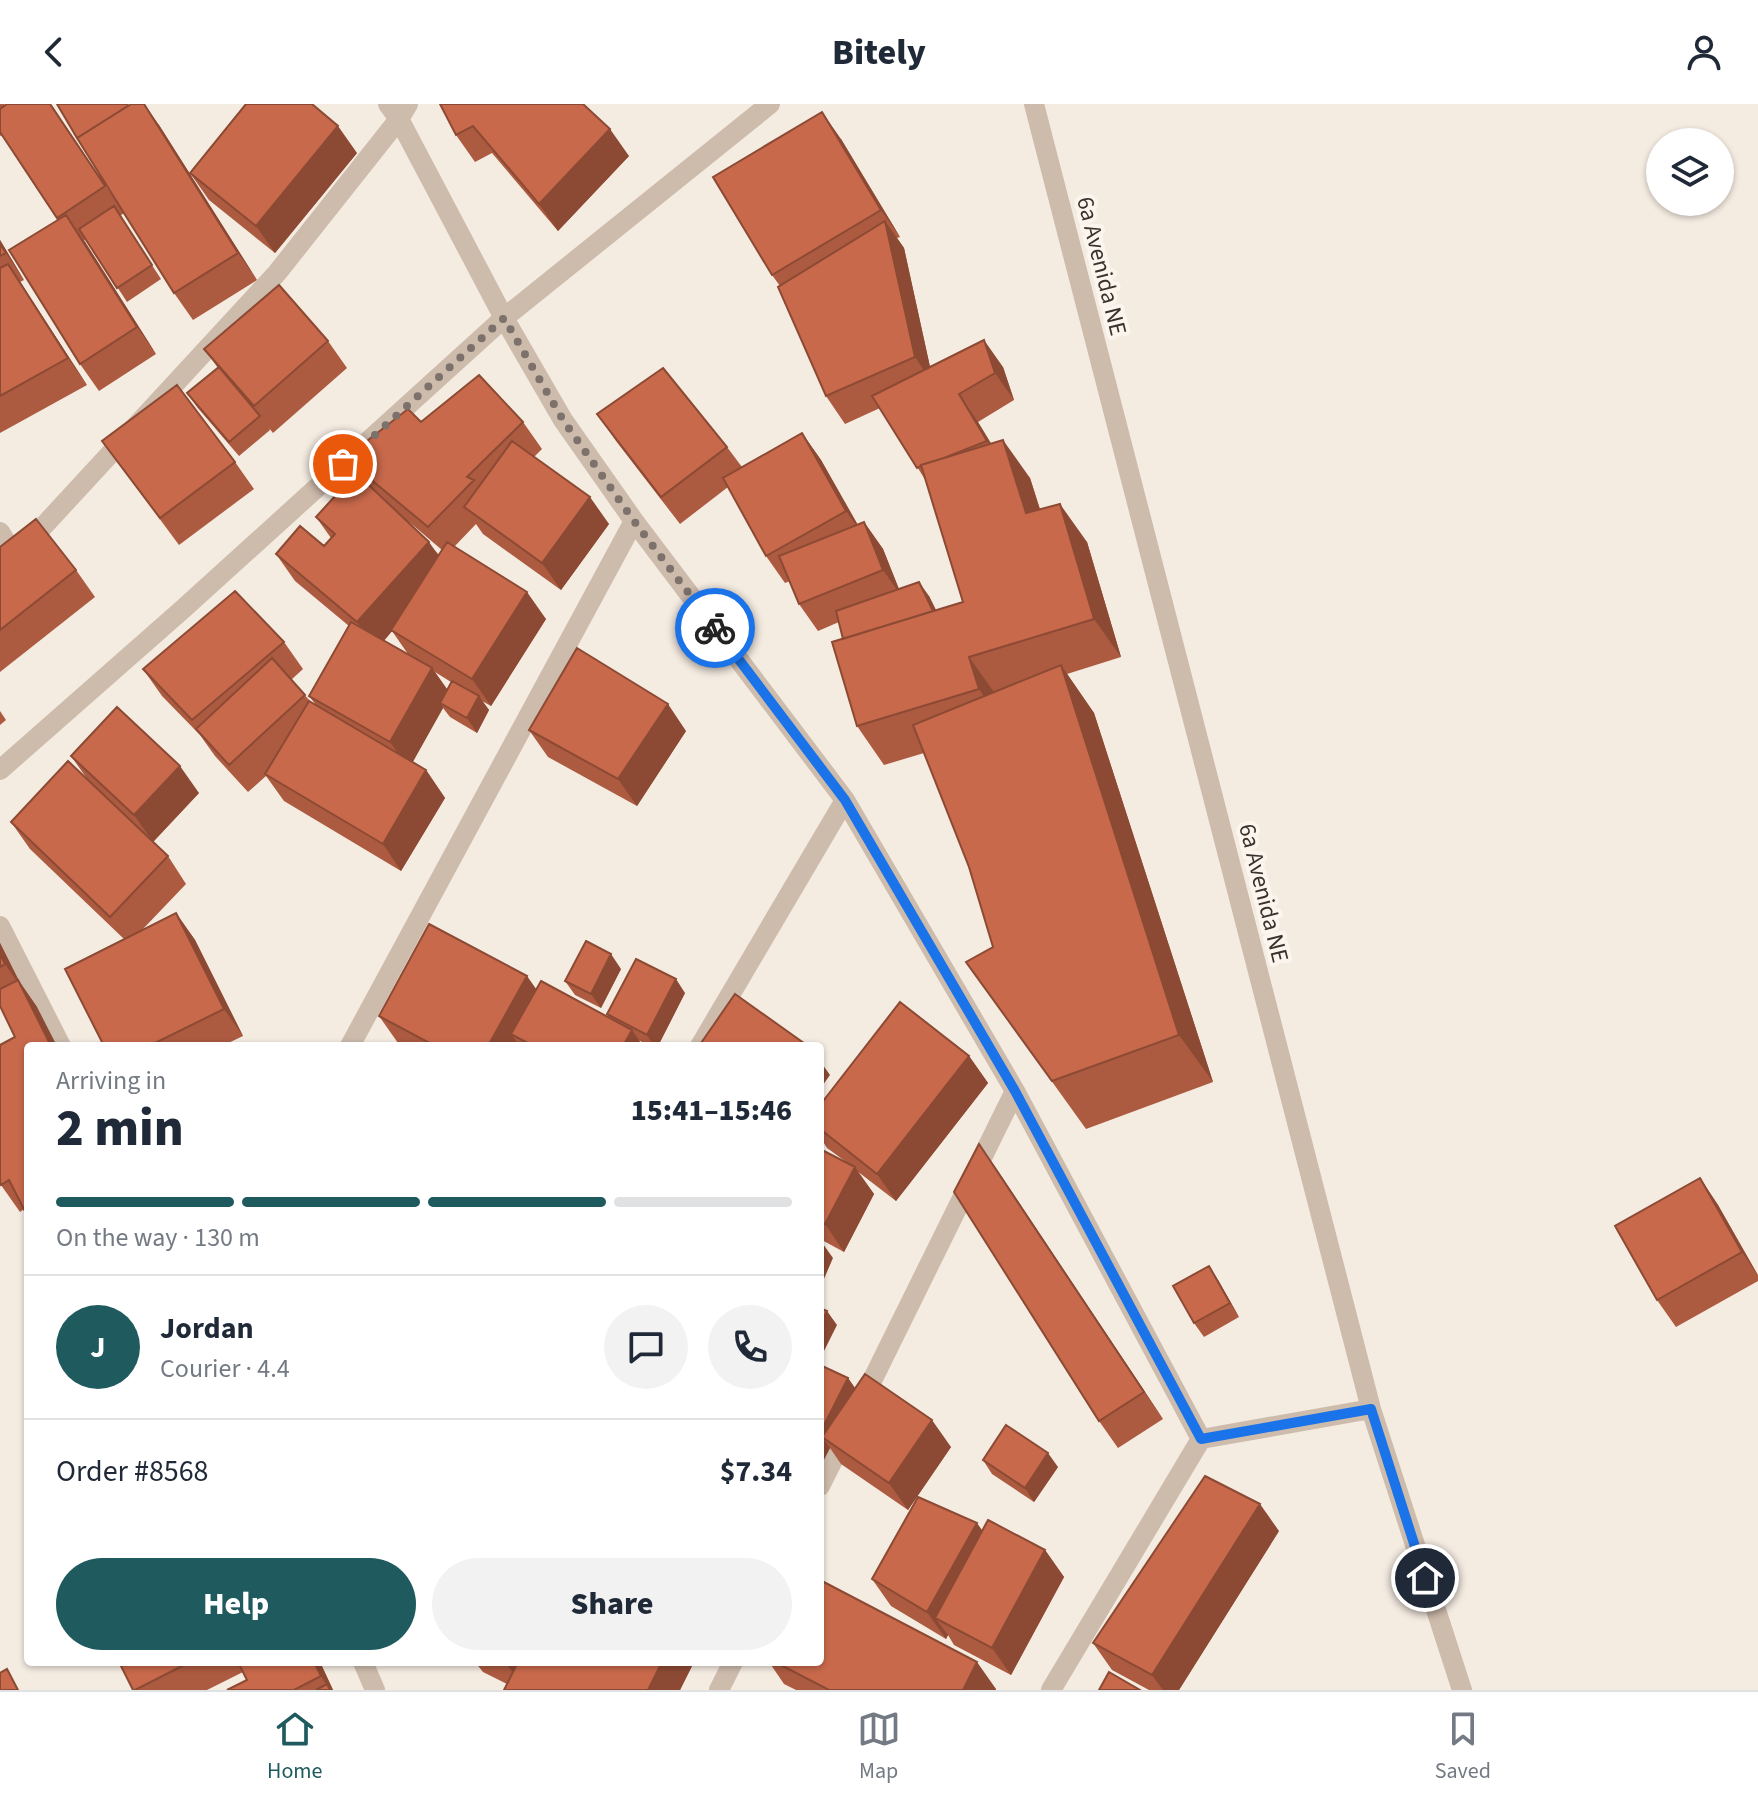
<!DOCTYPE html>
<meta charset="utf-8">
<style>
:root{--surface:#fff;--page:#f2f2f3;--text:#1f2937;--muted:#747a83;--line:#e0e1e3;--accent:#1f5a5e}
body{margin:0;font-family:"Source Sans 3",sans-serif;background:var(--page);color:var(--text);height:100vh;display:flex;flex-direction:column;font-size:30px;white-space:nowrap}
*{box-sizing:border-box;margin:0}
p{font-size:26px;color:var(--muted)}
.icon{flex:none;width:44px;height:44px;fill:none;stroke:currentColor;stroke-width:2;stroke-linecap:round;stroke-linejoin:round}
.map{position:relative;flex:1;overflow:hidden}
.sheet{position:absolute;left:24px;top:938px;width:800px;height:624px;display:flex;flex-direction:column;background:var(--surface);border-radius:8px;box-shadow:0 2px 6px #0004}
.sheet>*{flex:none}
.tools{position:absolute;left:1646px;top:24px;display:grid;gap:16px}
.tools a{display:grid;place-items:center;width:88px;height:88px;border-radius:50%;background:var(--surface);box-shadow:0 2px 6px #0004;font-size:40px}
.pin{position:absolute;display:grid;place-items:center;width:68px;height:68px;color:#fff;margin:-34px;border:4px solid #fff;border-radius:50%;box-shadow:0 2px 8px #0007}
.courier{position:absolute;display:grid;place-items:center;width:80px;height:80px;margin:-40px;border:6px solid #1a73e8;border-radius:50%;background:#fff;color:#222;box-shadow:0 2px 10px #0007}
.headline em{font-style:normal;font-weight:800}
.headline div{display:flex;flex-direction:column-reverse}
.headline{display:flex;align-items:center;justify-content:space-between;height:136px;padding:0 32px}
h1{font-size:52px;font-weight:800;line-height:60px}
.bar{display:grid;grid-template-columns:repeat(4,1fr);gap:12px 8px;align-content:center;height:96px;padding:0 32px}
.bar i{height:10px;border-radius:6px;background:var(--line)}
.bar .current{background:var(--accent)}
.bar p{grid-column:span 4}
.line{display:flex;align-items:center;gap:20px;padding:0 32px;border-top:2px solid var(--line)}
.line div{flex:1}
.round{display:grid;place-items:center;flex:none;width:84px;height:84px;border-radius:42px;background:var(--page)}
.cta{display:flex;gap:16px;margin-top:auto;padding:16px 32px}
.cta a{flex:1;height:92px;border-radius:48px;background:var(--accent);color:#fff;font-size:32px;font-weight:800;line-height:92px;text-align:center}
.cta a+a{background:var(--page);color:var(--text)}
header{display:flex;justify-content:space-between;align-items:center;height:104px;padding:0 32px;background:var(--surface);font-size:36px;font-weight:800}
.tabs{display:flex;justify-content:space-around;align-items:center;height:112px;border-top:2px solid var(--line);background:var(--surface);font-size:22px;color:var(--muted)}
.tabs a{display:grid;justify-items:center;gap:4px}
.tabs .current{color:var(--accent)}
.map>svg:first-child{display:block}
</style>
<header><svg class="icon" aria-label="back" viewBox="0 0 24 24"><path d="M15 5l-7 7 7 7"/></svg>Bitely<svg class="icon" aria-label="person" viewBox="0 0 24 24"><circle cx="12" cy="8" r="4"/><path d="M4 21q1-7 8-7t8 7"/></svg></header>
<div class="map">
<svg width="1758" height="1586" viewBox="0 0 1758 1586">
<rect width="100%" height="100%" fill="#f4ebe1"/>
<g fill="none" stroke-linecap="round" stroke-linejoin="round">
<path stroke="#cdbbac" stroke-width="20" d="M388,0L399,15L504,214L563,316L634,417L845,696L1015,987L1201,1335
M1034,0L1371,1305L1462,1586
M0,428L15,453
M0,467L15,453L277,169L399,15L408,0
M0,666L183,505L504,214L770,0
M0,822L61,942
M350,942L634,417
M700,942L845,696
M861,1299L1015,987
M820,1382L847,1328
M363,1558L375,1586
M719,1586L733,1558
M1051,1586L1201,1335L1371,1305"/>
</g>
<path fill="#ac5a40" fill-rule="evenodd" d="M0,0H4L5,1L51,0L124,109L120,112L161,175L127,198L86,135L84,136L156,250L99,287L80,260L58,116L2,31L0,32Z
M440,0L629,52L558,127L492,49L475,58L456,31Z
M129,1L159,21L257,176L193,216L174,189Z
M841,35L900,133L897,134L904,144L930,263H1003L1014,296L978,318L991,340L1030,374L1040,405L1087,438L1121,553L1067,570L1094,609L1213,978L1086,1025L966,858L993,843L969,763L924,649L884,661L857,622L843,535L839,518L818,527L799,500L790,477L785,479L766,452L728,383L680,420L616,337L597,310L727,343L742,363L802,329L821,356L858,421L864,418L883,445L899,485L929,492L936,506L963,498L926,377L880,304L845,320L826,292L780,182L772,171Z
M357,49L275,149L209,96L190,69Z
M0,136L24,176L20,178L87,281L0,329Z
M328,237L347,264L273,329L269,324L270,326L239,352L197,303L187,289L218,264L204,245Z
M421,318H523L542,345L534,353L609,420L561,486L483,430L476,420L454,443L546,515L491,602L482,597L489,606L477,629L450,613L443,604L412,658L426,666L445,694L401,767L284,697L266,672L248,688L215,652L200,631L162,592L143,565L284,538L303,565L291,576L310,597L316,601L309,592L349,522L295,477L276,450L324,442L331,434L316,413L356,370L345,354ZM408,417L442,446L439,451ZM392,527L408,550L384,537ZM435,568L451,578L447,585Z
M102,337L235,358L254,385L179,441Z
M0,443L76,466L95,493L0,568Z
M0,607L6,616L0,621Z
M529,626L686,627L637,702L548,653Z
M71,652L199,689L153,738L168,752L186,780L142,826L176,809L195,836L243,932L222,942H104L124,835L30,745L11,718L88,676Z
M0,839L19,877L37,903L24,1105L20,1108L1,1081L15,933L0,902Z
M621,865L601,904L575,891L565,877Z
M536,885L609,914L607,910L685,889L658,942H650L638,936L643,942H403L398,939L379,912Z
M969,952L988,979L896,1097L857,1067L874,1090L844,1148L820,1135V1045L849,1060L827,1044L820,1033V1001Z
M979,1040L1163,1315L1118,1344L1099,1317Z
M1700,1074L1718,1101L1758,1171V1177L1676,1223L1657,1196Z
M1218,1176L1239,1213L1204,1233L1194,1219Z
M820,1261L848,1274L855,1285L951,1343L908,1406L841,1360L830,1344L820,1363Z
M983,1356L1058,1363L1034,1398L992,1370Z
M982,1427L1045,1446L1064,1473L1011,1571L954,1541L948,1531L946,1535L891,1502L872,1475Z
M1279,1427L1179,1586H1149L1112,1566L1093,1539Z
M119,1558H320L333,1586H227L247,1576L243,1568L207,1586H133Z
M475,1558H694L680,1586H504L507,1580L483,1568Z
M769,1558H820L996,1585V1586H796L784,1580Z"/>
<path fill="#8c4a34" d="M144,0L159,21L257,176L238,149Z
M822,8L841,35L900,133L881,106Z
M338,22L357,49L275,149L256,122Z
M610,25L629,52L558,127L539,100Z
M66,111L85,138L156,250L137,223Z
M885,117L904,144L934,281L915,253Z
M0,136L24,176L0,140Z
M8,160L26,187L87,281L68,254Z
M984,236L1003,263L1014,296L995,269Z
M959,290L978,318L1006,364L987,337Z
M802,329L821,356L865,434L846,407Z
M1003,336L1030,374L1053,448L1026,409Z
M590,393L609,420L561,486L542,459Z
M1060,400L1087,438L1121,553L1094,515Z
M864,418L883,445L902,493L883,466Z
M429,438L448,465L376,545L357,518Z
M919,478L929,492L948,531L938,517Z
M527,488L546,515L491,602L472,575Z
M969,553L996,591L1006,624L979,585Z
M1061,561L1094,609L1213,978L1179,931Z
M432,564L451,591L440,599L443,604L409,665L390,638Z
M479,592L489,606L477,629L467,614Z
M668,600L686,627L637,702L618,675Z
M180,662L199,689L153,738L134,711Z
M426,666L445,694L401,767L383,740Z
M176,809L195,836L243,932L224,905Z
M0,839L19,877L37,903L57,942H51L23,886L5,860L0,850Z
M611,850L621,865L601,904L591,890Z
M527,872L546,899L511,930L520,942H488Z
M676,875L685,889L658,942H654L647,931Z
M632,926L643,942H623Z
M969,952L988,979L896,1097L877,1070Z
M820,957L830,971L820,985Z
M979,1040L998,1067L1163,1315L1144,1288Z
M855,1063L874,1090L844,1148L825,1120Z
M1700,1074L1718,1101L1758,1172L1742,1148Z
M823,1140L833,1154L820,1184V1147Z
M1209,1162L1218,1176L1239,1213L1230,1199Z
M827,1207L837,1221L820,1255V1222Z
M848,1274L858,1288L822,1333L830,1344L820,1363V1329Z
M932,1316L951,1343L908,1406L889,1379Z
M1048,1349L1058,1363L1034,1398L1025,1384Z
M1260,1400L1279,1427L1179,1586H1163L1152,1571Z
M977,1419L996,1446L935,1514L948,1531L946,1535L927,1508Z
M1045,1446L1064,1473L1011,1571L992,1544Z
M314,1558H320L333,1586H330L321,1572Z
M510,1558H541L525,1586L508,1562Z
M662,1558H694L680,1586H648Z
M977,1558L996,1585V1586H963Z"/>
<path fill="#c8694b" stroke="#8c4a34" stroke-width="2" d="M7,0H50L105,82L57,114L0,28V5Z
M57,0H127L128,2L77,34Z
M131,0H144L238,149L174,189L77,34Z
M246,0H312L338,22L256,122L190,69Z
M440,0H583L610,25L539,100L473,22L456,31Z
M822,8L881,106L772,171L713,73Z
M114,102L152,161L117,184L79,125Z
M66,111L137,223L80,260L9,146Z
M885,117L915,253L826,292L778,183Z
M0,140L6,149L0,152Z
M8,160L68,254L0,292V164Z
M279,181L328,237L254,302L204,245Z
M984,236L995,269L959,290L987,337L944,354L921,361V362L917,364L872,292Z
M219,263L260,312L229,338L187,289Z
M663,264L727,343L661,393L597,310Z
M479,271L523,318L467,373L474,376L428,423L345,354L408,305L421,318Z
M177,281L235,358L160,414L102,337Z
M802,329L846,407L766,452L723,374Z
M1003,336L1026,409L1060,400L1094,515L969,553L979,585L857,622L832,538L963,498L921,361Z
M512,337L590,393L542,459L464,403Z
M356,369L429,438L357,518L276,450L300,422L324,442L335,430L316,413Z
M36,415L76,466L0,526V443Z
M864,418L883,466L799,500L779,452Z
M447,438L527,488L472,575L391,526Z
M919,478L933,507L843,535L836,507Z
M235,487L284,538L192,616L143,565Z
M351,518L432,564L390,638L309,592Z
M577,544L668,600L618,675L529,626Z
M272,554L305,591L229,661L196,625Z
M1061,561L1179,931L1052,977L966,858L993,843L969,763L913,621Z
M452,577L479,592L467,614L440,599Z
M309,597L426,666L383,740L265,670Z
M117,603L180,662L134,711L71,652Z
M68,657L168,752L110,813L11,718Z
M176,809L224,905L149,942H104L65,865Z
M429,820L527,872L488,942H435L379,912Z
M586,837L611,850L591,890L565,877Z
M0,850L5,860L0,863Z
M636,855L676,875L647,931L607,910Z
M18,876L51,942H28V1113L9,1076L1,1081L0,1078V941L15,933L0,902V885Z
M541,877L632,926L623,942H533L511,930Z
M735,890L808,942H699Z
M900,898L969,952L877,1070L820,1025V1001Z
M979,1040L1144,1288L1099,1317L954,1088Z
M820,1045L855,1063L825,1120L820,1118Z
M1700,1074L1742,1148L1657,1196L1615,1122Z
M1209,1162L1230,1199L1194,1219L1173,1182Z
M820,1204L827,1207L820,1222Z
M820,1261L848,1274L820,1329Z
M865,1270L932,1316L889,1379L822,1333Z
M1006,1321L1048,1349L1025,1384L983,1356Z
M1205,1372L1260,1400L1152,1571L1093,1539Z
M918,1393L977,1419L927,1508L872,1475Z
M988,1416L1045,1446L992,1544L935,1514Z
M820,1476L977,1558L963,1586H829L775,1558H820Z
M119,1558H190L135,1586H133Z
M238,1558H314L321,1572L294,1586H227L247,1576Z
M518,1558H662L648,1586H504Z
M7,1565L18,1586H0V1569Z
M1109,1568L1140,1586H1099Z
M327,1580L330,1586H316Z"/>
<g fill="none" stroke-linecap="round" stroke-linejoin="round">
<path stroke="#7c716b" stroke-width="8" stroke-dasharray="0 14.4" d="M343,360L504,214L563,316L634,417L715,524"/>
<path stroke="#1a73e8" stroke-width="10" d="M715,524L845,696L1015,987L1201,1335L1371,1305L1425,1474"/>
</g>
<g text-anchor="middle" stroke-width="8" stroke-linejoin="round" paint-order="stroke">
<g font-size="24" fill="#3b302b" stroke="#fbf5ee">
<text transform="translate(1102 162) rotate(76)" y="8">6a Avenida NE</text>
<text transform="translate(1264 789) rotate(76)" y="8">6a Avenida NE</text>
</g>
</g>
</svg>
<div class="tools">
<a><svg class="icon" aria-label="layers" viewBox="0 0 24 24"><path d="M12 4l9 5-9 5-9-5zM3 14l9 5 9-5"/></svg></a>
</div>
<div class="pin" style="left:343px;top:360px;background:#ea580c"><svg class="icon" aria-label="bag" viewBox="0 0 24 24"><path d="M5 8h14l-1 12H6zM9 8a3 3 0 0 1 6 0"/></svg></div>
<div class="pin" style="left:1425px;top:1474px;background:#1f2937"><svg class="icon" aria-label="home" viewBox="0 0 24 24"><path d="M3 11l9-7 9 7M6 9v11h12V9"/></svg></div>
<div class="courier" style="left:715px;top:524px"><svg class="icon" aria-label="bike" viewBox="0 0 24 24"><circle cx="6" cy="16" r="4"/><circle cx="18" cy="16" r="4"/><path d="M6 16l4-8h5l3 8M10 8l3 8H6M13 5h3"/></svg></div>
<section class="sheet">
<div class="headline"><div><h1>2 min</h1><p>Arriving in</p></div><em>15:41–15:46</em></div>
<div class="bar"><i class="current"></i><i class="current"></i><i class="current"></i><i></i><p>On the way · 130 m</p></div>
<div class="line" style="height:144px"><b class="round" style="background:var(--accent);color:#fff">J</b><div><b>Jordan</b><p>Courier · 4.4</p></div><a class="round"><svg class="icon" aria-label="chat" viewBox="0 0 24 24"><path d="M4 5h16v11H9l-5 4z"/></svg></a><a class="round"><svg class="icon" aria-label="phone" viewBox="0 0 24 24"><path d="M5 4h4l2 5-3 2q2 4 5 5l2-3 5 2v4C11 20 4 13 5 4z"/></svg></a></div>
<div class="line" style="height:104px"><div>Order #8568</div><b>$7.34</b></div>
<div class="cta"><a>Help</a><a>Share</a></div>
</section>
</div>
<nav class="tabs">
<a class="current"><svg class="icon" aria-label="home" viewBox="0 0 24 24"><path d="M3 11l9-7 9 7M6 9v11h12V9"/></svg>Home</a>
<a><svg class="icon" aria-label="map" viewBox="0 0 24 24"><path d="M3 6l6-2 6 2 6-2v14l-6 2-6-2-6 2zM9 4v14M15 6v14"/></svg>Map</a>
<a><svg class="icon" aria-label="saved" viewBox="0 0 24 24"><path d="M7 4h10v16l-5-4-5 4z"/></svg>Saved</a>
</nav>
